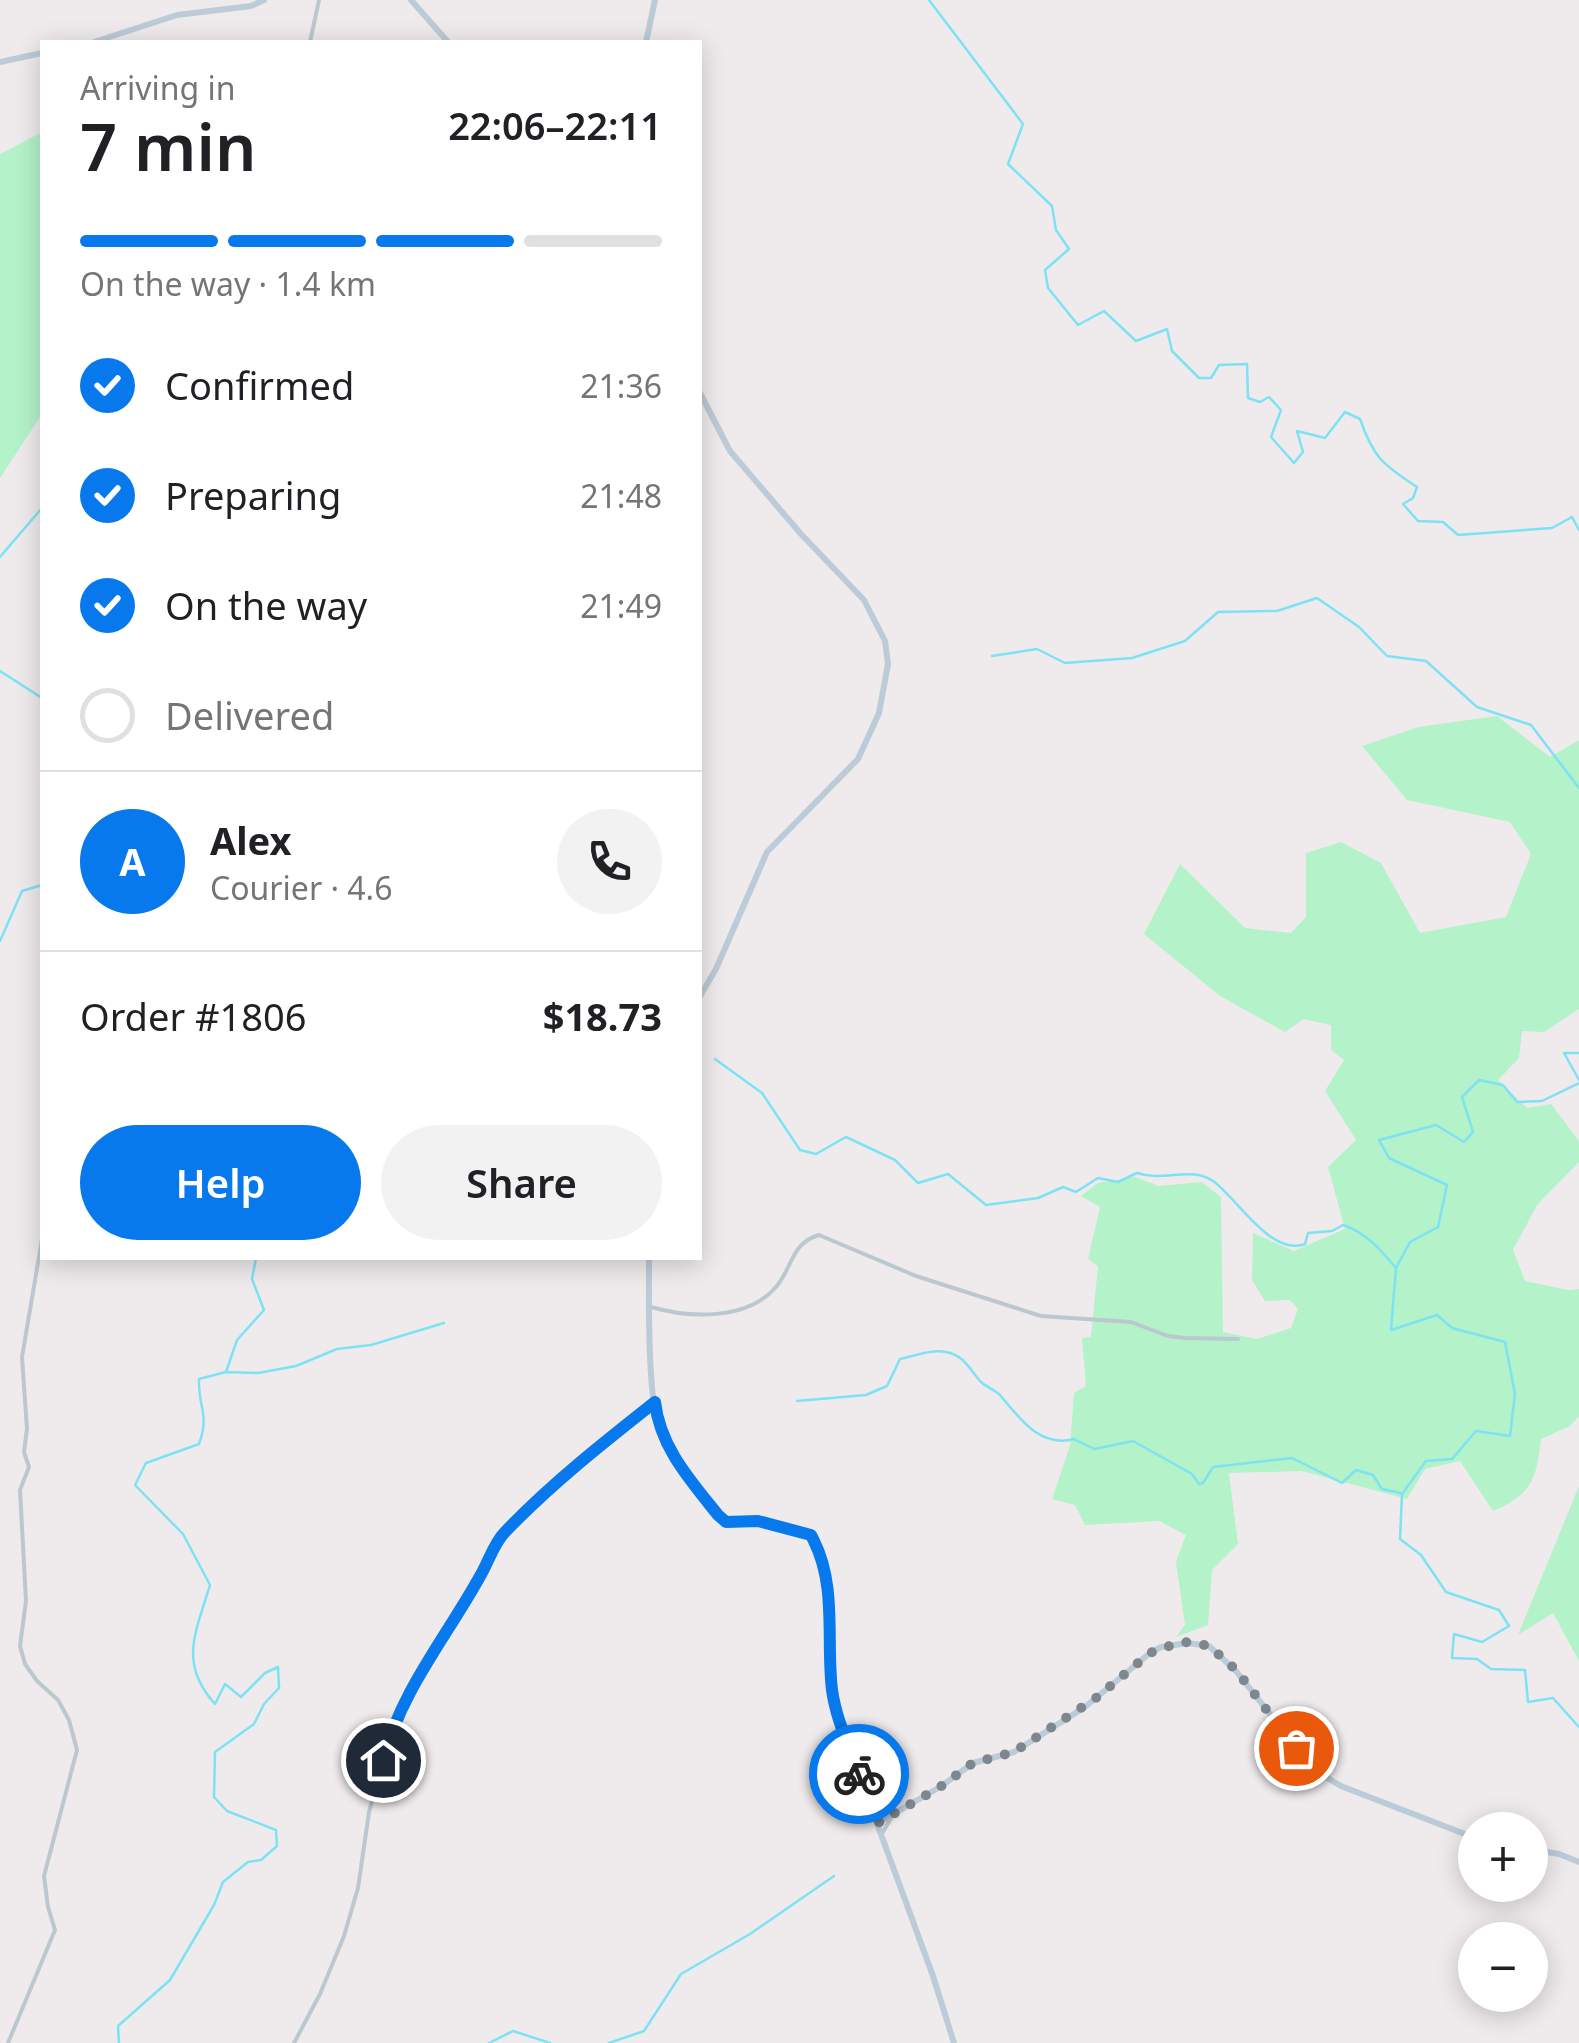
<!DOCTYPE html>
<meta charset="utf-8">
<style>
:root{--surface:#fff;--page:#f2f2f2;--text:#202124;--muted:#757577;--line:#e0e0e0;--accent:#0879ed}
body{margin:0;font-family:"Noto Sans",sans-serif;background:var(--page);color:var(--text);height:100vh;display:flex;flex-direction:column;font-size:38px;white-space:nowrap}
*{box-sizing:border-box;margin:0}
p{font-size:32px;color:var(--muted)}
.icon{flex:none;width:55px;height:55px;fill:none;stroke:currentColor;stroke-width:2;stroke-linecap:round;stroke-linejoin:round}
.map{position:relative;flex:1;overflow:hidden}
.panel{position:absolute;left:40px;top:40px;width:662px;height:1220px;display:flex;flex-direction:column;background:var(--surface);border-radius:0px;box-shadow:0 5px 25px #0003}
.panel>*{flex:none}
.buttons{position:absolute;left:1458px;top:1812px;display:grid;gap:20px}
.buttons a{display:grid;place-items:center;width:90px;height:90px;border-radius:50%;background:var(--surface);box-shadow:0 5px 25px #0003;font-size:50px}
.pin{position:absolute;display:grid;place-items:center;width:85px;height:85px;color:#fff;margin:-42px;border:5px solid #fff;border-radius:50%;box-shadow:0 2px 10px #0007}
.courier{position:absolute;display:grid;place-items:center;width:100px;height:100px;margin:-50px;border:8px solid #0879ed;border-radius:50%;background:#fff;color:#222;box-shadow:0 2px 12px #0007}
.overview em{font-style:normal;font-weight:600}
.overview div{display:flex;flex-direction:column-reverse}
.overview{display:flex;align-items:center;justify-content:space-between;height:170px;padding:0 40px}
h1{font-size:65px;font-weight:600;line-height:75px}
.bar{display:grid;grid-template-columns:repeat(4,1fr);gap:15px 10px;align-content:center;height:120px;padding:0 40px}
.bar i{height:12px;border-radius:8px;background:var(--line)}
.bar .on{background:var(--accent)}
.bar p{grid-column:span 4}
.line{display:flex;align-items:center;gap:25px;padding:0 40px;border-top:2px solid var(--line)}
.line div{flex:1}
.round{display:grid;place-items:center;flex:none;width:105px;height:105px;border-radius:52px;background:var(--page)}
ol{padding:0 40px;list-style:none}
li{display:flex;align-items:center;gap:30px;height:110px}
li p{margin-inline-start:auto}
li .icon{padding:10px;border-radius:50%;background:var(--accent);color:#fff;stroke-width:4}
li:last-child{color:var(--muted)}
li i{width:55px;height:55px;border:5px solid var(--line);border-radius:50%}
.cta{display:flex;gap:20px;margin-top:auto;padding:20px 40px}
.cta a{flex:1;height:115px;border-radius:60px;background:var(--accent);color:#fff;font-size:40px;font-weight:600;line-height:115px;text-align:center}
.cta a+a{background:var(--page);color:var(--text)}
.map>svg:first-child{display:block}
</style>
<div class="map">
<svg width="1579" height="2043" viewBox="0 0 1579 2043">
<rect width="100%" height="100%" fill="#efebec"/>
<path fill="#b4f2c9" d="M42,132V414L0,478V154Z
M1497,716L1550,757L1579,740V1009L1544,1032L1522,1031L1519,1058L1498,1080L1527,1108L1551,1104L1579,1141V1162L1537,1205L1513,1250L1525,1281L1568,1290L1579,1289V1416L1570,1426L1541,1439C1536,1480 1533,1493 1493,1511L1460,1461L1425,1469L1407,1499L1302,1471L1229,1473L1238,1544L1212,1570L1208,1625L1176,1637L1185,1625L1176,1562L1186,1535L1159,1521L1085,1525L1075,1505L1052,1499L1070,1445L1074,1393L1086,1386L1082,1338L1091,1337L1098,1266L1088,1259L1100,1207L1081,1196L1098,1183L1135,1177L1159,1186L1202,1182L1221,1197L1223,1332L1257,1339L1291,1328L1298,1309L1290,1300L1265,1301L1252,1280L1253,1233L1294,1251L1345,1229L1328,1167L1356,1140L1325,1091L1344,1060L1331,1050V1025L1304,1019L1285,1032L1220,996L1144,934L1180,864L1245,928L1291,933L1306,917V853L1341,842L1381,863L1420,933L1506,917L1531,854L1510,822L1407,800L1362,746L1418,727Z
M1579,1486V1661L1553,1613L1518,1635Z"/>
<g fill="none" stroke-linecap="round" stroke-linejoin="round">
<path stroke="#7de2f4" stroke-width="2.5" d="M929,0L1023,124L1008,164L1052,206L1056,230L1069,249L1045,270L1048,288L1078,325L1104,311L1136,341L1167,329L1172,351L1199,378H1211L1219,365L1247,364L1248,398L1260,402L1269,397L1281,410L1271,437L1294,463L1303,452L1297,431L1325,438L1345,412L1360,419C1373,457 1383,465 1417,487L1413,498L1403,504L1418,521L1443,522L1458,535L1552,528L1572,517L1579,530
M0,557L42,508
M992,656L1037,649L1065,663L1132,658L1185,641L1218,612L1277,611L1317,598L1359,627L1387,656L1426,661L1477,707L1531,725L1579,788
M0,671L42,698
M0,941L22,891L42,885
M1579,1053H1564L1579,1080
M715,1059L762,1093L800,1150L816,1154L846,1137L895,1160L918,1183L948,1174L986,1205L1038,1198L1063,1187L1076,1192L1098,1178L1118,1182L1137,1173C1164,1182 1192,1166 1213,1181C1238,1199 1271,1257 1305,1244L1308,1233L1332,1231L1343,1225C1365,1232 1380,1249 1395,1267
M1579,1083L1542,1101L1517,1102L1503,1085L1479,1080L1462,1097L1473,1132L1464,1142L1436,1125L1379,1140L1389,1158L1447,1185L1438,1227L1410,1242L1396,1268L1391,1330L1437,1315L1452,1328L1505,1342L1515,1394L1510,1436L1476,1431L1452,1459L1426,1461L1402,1494L1400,1539L1421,1555L1446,1592L1499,1610L1509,1626L1482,1642L1454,1634L1452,1658L1477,1659L1491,1669L1525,1670L1528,1702L1553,1698L1579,1727
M226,1372L258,1373L296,1366L337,1349L371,1345L444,1323
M797,1401L866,1395L887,1386L900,1359C914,1356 932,1349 946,1352C964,1355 970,1370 981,1382C986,1387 994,1389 1000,1395C1020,1419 1040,1448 1074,1439L1094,1449L1133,1441L1192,1474L1199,1484L1203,1483L1213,1467L1292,1458L1342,1483L1356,1470L1373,1475L1382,1489L1401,1493
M119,2043L118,2026L170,1980L214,1905L223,1882L248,1862L261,1860L277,1846L276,1830L227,1811L214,1797L215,1752L254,1724L264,1704L279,1688L278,1667L265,1673L241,1697L225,1684L215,1704C178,1663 196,1632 210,1585L183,1534L135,1485L146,1463L199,1444C210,1414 198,1408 199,1379L226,1372L237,1340L264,1310L252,1279L256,1258
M489,2043L513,2031L550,2043
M609,2043L644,2031L681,1974L750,1934L834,1876"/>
<path stroke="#bbc8d0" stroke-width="4" d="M310,42L319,0
M651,1307C689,1318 747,1321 776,1287C793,1267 791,1243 819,1235L916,1276L1041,1316L1131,1322L1168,1336L1185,1338L1238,1339
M883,1832L893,1815
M8,2043L55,1930L48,1907L44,1876L77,1750L69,1720L58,1700L37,1681L25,1664L20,1646L26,1601L20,1490L29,1467L24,1452L27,1429L22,1357L42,1239
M294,2043L320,1994L344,1936L358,1888L369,1812L389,1738L415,1680L479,1580L503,1533L579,1461L609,1441L655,1402"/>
<path stroke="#bccbd8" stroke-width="6" d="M411,0L448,42
M94,42L177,15L251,6L264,0
M646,42L655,0
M0,62L42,53
M700,393L730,451L801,534L864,600L885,641L888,664L879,713L858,759L767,852L716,969L700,996
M649,1258C649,1300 647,1400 661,1436C671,1460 706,1506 727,1522L758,1521L804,1533L811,1535C842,1584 826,1660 838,1717L933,1976L954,2043
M878,1823L940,1787L973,1763L1014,1752L1085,1707L1150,1653L1161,1647L1188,1643L1209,1646L1236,1671L1314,1770L1341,1786L1475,1838
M1530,1849L1559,1854L1579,1862"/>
</g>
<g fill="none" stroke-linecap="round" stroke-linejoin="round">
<path stroke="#7f878e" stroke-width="10" stroke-dasharray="0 18" d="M859,1774L878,1823L940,1787L973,1763L1014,1752L1096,1698L1150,1653L1175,1644L1188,1642L1209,1646L1236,1670L1296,1748"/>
<path stroke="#0879ed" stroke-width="12" d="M383,1760C401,1691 445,1639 479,1578C488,1564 493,1544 505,1532C551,1484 603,1443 655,1402C660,1447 690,1480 718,1515L726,1522L758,1521L811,1535L814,1541C837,1587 826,1640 832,1690C836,1719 849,1746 859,1774"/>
</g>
</svg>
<div class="buttons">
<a>+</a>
<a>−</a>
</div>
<div class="pin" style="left:1296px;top:1748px;background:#ea580c"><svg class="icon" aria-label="bag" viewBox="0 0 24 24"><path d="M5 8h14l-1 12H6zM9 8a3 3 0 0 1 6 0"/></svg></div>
<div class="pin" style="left:383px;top:1760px;background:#1f2937"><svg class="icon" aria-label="home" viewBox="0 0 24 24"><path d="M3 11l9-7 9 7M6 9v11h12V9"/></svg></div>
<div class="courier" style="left:859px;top:1774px"><svg class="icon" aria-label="bike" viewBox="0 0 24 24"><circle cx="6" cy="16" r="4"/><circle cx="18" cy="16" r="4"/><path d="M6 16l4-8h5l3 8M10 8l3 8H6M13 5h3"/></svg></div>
<section class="panel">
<div class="overview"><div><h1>7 min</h1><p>Arriving in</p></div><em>22:06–22:11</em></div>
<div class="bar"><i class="on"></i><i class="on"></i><i class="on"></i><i></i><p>On the way · 1.4 km</p></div>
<ol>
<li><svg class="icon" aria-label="check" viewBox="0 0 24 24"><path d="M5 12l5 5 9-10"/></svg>Confirmed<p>21:36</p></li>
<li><svg class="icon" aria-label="check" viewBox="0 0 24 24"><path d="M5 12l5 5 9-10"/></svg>Preparing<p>21:48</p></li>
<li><svg class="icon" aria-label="check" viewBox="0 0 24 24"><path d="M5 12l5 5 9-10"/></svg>On the way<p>21:49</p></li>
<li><i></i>Delivered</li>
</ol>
<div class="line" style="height:180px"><b class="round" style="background:var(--accent);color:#fff">A</b><div><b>Alex</b><p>Courier · 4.6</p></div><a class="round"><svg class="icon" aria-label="phone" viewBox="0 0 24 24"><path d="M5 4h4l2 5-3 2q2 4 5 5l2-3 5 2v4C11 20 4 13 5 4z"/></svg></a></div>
<div class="line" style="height:130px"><div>Order #1806</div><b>$18.73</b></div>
<div class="cta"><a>Help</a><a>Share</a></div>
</section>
</div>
